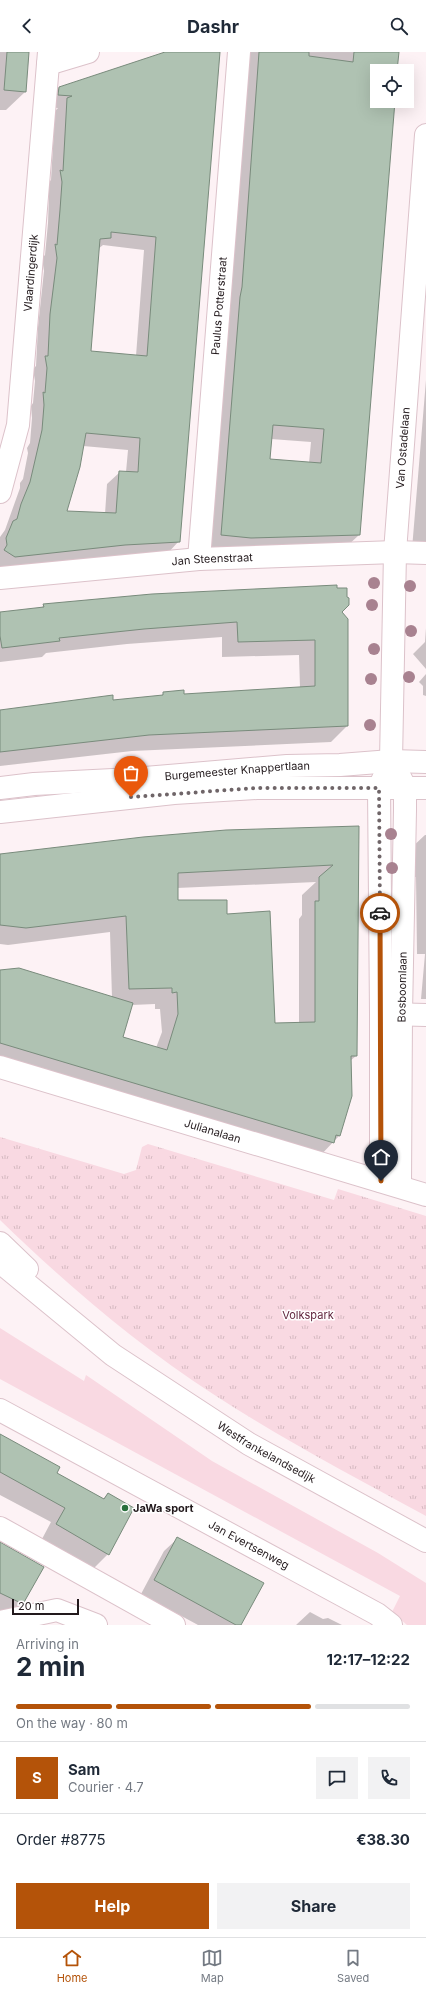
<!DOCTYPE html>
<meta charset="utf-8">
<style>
:root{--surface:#fff;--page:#f2f2f3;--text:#1f2937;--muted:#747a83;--line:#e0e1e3;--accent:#b45309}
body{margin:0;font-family:Inter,sans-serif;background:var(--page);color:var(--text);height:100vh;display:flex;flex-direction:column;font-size:15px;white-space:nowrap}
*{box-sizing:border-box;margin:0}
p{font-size:13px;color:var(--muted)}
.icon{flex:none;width:22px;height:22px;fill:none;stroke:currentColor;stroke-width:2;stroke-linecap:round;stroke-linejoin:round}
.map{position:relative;height:1573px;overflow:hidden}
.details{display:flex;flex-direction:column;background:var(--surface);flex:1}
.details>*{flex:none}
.tools{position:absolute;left:370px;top:12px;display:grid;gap:8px}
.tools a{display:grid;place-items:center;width:44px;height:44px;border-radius:0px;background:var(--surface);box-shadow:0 4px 16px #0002;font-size:20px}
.scale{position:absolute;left:12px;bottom:10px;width:67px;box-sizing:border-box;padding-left:4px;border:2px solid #22191c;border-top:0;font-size:11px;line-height:14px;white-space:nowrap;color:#22191c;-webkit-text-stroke:3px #fff;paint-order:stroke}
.pin{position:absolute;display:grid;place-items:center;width:34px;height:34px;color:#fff;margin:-41px -17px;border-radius:50% 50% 50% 0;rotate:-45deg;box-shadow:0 0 4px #0007}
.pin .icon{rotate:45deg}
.courier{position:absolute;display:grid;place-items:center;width:40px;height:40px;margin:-20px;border:3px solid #b45309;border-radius:50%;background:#fff;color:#222;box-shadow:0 1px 5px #0007}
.summary em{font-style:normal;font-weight:700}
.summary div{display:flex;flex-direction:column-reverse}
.summary{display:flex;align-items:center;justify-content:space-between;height:68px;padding:0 16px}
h1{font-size:26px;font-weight:700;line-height:30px}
.bar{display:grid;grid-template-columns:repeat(4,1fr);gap:6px 4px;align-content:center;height:48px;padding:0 16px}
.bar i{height:5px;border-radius:3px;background:var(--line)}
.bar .current{background:var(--accent)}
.bar p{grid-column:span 4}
.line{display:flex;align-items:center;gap:10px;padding:0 16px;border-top:1px solid var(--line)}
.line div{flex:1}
.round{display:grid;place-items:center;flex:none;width:42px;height:42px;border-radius:0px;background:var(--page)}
.cta{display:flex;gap:8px;margin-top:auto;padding:8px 16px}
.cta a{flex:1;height:46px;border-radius:0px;background:var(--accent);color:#fff;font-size:16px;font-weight:700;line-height:46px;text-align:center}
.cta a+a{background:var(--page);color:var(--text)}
header{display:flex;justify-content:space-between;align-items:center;height:52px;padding:0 16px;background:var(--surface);font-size:18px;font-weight:700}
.tabs{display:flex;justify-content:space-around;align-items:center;height:56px;border-top:1px solid var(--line);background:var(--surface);font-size:11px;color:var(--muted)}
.tabs a{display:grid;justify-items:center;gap:2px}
.tabs .current{color:var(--accent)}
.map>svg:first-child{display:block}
</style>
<header><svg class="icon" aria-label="back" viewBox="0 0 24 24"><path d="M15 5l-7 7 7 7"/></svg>Dashr<svg class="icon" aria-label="search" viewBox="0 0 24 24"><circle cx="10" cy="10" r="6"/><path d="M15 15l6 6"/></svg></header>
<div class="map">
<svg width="426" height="1573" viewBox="0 0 426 1573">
<defs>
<pattern id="park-tufts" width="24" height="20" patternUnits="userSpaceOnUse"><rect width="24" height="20" fill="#f9d9e2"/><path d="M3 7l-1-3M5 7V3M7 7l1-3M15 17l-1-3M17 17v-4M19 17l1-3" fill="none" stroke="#d5bac1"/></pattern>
</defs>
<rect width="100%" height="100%" fill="#fdf2f5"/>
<path fill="#f9d9e2" d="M0,1276L84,1329L86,1323L212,1409L378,1501L426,1531V1573H407L392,1560L400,1544L0,1327Z"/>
<path fill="url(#park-tufts)" d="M0,1085L124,1122L136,1118L142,1095L148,1092L334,1148L338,1137L426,1164V1464C354,1425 282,1387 213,1342C136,1292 66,1232 0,1168Z"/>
<path fill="#0003" fill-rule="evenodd" d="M0,0H28L25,40L6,58H0Z
M170,0H219L179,489L167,502L0,516V485L5,478L20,436V431L23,427L28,401L27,396L30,391L32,366L31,354L33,351L35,329L33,317L36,314L38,275L44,219L42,206L45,203L48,171L49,143L47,132L51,128L55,59L58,56L46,55V49L59,36ZM103,193L144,198L136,304L90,300L98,197ZM83,394L128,398L126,420H120L107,432L105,462L65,460Z
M248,0H398L396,19H377V49H394L359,483L345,496H208ZM271,387L311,390L309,411L269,408Z
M426,328V497H412Z
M336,537H346L348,553L341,560L347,674L331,690L132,699L0,714V659L160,645L164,641L183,643L300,636L299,603L222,605V585L127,592L46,601L42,605L0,610V561L41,556L44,553Z
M426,576V617L413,602L425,590Z
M426,622V644L423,643V634L419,630Z
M358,775L356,1004L350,1009L339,1084L316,1108L0,1012V919L112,946L110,880L8,893L0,892V803L143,786ZM316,830L302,843V863L299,867V972H274L226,863L177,849V836ZM155,952V957H160L162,980L156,996L122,985L132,953Z
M425,783H426V947H421L425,902H417L416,825H409L410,797Z
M0,1383L56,1421L103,1447L108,1442V1502L93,1517L42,1487L51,1470L0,1443Z
M178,1486L240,1573H198L141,1542L164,1499Z
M0,1491L42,1515L21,1552L5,1568L0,1566Z
M310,1560L323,1567L328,1566L342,1573H296Z"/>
<path fill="#afc2b2" stroke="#798b7c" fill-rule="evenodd" d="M7,0H29L26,40L4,38Z
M165,0H220L180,490L125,493L15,505L4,498L7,493L6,486L13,469L17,467L21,452L30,430L42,378L44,353L43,340L45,341L47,316L45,304H48L50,262L57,206L55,192L57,193L60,158L62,130L60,118L63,119L67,46L72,44L58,43L59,35ZM111,180L156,185L147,304L91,299L100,187L111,186ZM86,381L140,386L138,420L119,419L116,461L67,459L80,415Z
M259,0H309V4L353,10L354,0H399L397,19H377V49H395L360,483L251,486L221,483L240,245L242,235ZM273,373L324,377L321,411L270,407Z
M337,533V536H347V545L349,546V553L342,560L348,567V674L149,683L0,700V658L113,643V648L163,643V640L184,638V642L315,634V588L238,590L237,570L144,577L59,586L60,589L2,596L0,584V560L44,555L43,552L152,542Z
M359,774L357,1004H351L352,1044L340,1084L336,1083L334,1091L0,991V918L19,916L133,951L123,985L167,998L178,962L177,940L172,941V936L129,937L126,864L26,876L0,873V802L143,785L226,778ZM333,813L319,825V849H315V970L275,971L270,859L227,862V848H178V821Z
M0,1382L60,1415L57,1421L104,1447L108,1441L134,1456L109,1503L56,1472L65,1456L0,1420Z
M177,1485L264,1531L241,1573H236L154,1528Z
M0,1490L44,1515L23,1552L0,1541Z"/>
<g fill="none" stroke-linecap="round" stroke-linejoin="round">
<g stroke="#dcc2ca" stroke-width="24">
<g id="minor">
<path d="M48,12L88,0"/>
<path id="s1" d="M0,440L18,373L49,0"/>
<path id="s2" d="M199,507L239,0"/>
<path id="s3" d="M0,526L199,507L395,500L426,501"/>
<path d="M397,719L405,735V758L401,962L400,1134"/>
<path d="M387,962L426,963"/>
<path id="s4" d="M0,1015L426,1143"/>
<path id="s5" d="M381,1129V962L379,736L391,709L395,500L426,83"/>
<path d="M0,1191L27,1217"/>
<path id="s6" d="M0,1210L113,1303L249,1392L426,1489"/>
<path id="s7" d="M0,1358L377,1562L391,1573"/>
<path d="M0,1476L174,1573"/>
<path d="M0,1570L57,1558L96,1573"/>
</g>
</g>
<g stroke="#dcc2ca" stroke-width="24">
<g id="major">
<path id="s8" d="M0,736L34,732L133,727L287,714L340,713L391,709L426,710"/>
<path d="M0,760L174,741L257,736H426"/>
</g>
</g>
<use href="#minor" stroke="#fff" stroke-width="22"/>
<use href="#major" stroke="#fff" stroke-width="22"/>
</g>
<g fill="#a88290">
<circle cx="374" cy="531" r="6"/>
<circle cx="410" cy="534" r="6"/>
<circle cx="372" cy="553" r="6"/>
<circle cx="411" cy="579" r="6"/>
<circle cx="374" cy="597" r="6"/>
<circle cx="409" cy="625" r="6"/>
<circle cx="371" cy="627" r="6"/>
<circle cx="370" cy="673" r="6"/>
<circle cx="391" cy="782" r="6"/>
<circle cx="392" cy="816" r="6"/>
</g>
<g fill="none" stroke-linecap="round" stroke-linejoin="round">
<path stroke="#6f6568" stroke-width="4" stroke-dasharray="0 7.2" d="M131,745L257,736H379L380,861"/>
<path stroke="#b45309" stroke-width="5" d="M380,861L381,1129"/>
</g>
<circle fill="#286f3c" stroke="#fff" stroke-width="1.5" cx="125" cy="1456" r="4"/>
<g text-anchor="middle" stroke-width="3" stroke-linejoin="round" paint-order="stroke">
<g font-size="11" fill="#22191c" stroke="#fff">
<text dy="4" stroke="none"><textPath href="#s1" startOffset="222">Vlaardingerdijk</textPath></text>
<text dy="4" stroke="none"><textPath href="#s2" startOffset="254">Paulus Potterstraat</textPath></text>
<text dy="4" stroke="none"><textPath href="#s5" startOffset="736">Van Ostadelaan</textPath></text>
<text dy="4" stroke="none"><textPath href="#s3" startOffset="213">Jan Steenstraat</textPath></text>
<text dy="4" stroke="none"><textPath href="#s8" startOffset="238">Burgemeester Knappertlaan</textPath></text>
<text transform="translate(402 935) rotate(-89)" y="4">Bosboomlaan</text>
<text dy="4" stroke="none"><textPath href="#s4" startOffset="222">Julianalaan</textPath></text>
<text dy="4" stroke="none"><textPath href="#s6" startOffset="328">Westfrankelandsedijk</textPath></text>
<text dy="4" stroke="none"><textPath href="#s7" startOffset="283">Jan Evertsenweg</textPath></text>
</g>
<g font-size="11" fill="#62263e" stroke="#fff">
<text x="308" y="1267">Volkspark</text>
</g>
<g font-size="11" font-weight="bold" fill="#22191c" stroke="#fff" text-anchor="start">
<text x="133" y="1460">JaWa sport</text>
</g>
</g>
</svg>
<div class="tools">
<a><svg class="icon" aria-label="locate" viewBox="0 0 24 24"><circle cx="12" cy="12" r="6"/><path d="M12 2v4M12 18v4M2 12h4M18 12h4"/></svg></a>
</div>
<div class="scale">20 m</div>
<div class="pin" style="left:131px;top:745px;background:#ea580c"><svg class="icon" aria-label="bag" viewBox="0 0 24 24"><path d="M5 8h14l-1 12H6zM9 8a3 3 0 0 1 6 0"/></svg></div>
<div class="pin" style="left:381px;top:1129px;background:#1f2937"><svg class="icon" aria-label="home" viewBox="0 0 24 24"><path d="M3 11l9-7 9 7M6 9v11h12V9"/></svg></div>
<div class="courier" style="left:380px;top:861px"><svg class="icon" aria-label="car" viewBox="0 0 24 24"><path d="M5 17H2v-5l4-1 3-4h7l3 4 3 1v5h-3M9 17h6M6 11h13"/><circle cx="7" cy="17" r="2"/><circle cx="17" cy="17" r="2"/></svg></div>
</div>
<section class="details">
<div class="summary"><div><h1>2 min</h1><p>Arriving in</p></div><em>12:17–12:22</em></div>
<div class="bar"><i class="current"></i><i class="current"></i><i class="current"></i><i></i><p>On the way · 80 m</p></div>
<div class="line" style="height:72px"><b class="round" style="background:var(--accent);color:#fff">S</b><div><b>Sam</b><p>Courier · 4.7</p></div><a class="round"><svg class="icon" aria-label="chat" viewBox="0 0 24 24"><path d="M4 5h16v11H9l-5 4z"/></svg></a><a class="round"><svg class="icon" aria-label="phone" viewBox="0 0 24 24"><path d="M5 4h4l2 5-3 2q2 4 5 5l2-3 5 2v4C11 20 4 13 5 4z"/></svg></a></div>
<div class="line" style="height:52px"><div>Order #8775</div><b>€38.30</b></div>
<div class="cta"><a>Help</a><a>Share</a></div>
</section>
<nav class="tabs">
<a class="current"><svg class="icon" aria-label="home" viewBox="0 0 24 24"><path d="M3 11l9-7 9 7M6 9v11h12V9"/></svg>Home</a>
<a><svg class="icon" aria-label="map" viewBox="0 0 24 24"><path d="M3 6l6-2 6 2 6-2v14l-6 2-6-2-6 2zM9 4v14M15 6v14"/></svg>Map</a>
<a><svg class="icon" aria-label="saved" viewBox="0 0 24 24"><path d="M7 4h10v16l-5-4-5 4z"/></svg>Saved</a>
</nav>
